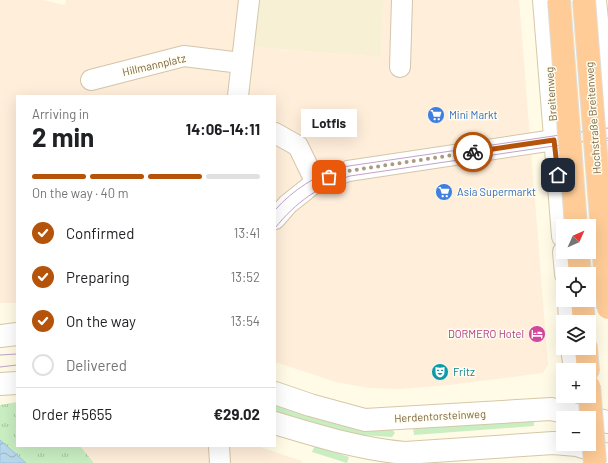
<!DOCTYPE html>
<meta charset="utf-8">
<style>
:root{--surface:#fff;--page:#f6f6f6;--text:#202124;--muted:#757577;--line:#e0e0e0;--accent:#b45309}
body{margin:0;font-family:Barlow,sans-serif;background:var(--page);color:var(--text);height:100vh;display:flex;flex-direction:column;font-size:15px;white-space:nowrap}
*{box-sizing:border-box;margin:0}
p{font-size:13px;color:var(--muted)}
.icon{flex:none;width:22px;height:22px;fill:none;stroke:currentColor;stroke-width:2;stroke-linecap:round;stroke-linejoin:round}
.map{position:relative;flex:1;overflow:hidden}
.sheet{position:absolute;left:16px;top:95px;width:260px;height:352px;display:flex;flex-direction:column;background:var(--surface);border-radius:0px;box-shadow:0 4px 16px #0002}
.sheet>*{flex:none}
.needle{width:26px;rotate:45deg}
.fabs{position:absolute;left:556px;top:219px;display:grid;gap:8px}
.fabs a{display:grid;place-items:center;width:40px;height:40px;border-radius:0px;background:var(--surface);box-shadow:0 4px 16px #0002;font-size:20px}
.pin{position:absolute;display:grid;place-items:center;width:34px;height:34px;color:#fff;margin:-17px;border-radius:8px;box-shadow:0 2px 6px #0006}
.courier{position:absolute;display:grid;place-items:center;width:40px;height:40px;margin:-20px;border:3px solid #b45309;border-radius:50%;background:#fff;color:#222;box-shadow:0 1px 5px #0007}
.bubble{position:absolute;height:28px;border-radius:0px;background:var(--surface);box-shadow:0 4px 16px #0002;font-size:13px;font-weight:700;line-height:28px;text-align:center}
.summary em{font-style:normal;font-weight:700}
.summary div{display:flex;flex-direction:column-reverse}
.summary{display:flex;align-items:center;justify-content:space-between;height:68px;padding:0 16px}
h1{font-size:26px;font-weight:700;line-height:30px}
.bar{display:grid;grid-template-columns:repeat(4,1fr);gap:6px 4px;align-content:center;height:48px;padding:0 16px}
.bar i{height:5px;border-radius:3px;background:var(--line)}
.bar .active{background:var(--accent)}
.bar p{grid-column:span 4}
.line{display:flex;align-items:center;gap:10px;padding:0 16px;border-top:1px solid var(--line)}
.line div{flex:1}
ol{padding:0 16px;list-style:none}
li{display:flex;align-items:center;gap:12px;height:44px}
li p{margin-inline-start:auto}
li .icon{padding:4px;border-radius:50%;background:var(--accent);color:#fff;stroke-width:4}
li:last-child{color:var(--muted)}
li i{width:22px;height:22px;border:2px solid var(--line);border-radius:50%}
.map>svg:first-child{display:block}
</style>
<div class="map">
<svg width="608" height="463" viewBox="0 0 608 463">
<defs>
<pattern id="park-tufts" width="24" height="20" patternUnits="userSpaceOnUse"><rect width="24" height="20" fill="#c9eec2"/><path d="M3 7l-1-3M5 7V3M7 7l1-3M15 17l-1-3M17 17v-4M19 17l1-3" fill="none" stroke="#a8c59f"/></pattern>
<pattern id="water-waves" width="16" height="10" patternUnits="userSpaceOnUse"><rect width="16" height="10" fill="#b8d7eb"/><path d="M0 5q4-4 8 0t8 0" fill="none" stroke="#9bb2c0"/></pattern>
</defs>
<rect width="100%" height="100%" fill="#fffbe6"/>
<path fill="#f7f0d4" d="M253,0H383L381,57L250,47Z"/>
<path fill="#ffeeda" d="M0,0H43L65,5L66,0H253L250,47L381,57L383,0H519L548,365L543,373L449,385L401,389L369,388L336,382L275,362V96H17V303H0Z
M80,446H257L302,461V463H94Z"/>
<path fill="#c9eec2" d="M275,402L390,427L395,433L392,437L346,434L275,413Z
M534,418V426L414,435L413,427Z
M315,445L349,457L347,463L312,452Z"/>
<path fill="url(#park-tufts)" d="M17,402V446H80L94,463H0V405Z"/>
<path fill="url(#water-waves)" stroke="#9dc4de" d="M0,440L26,463H0Z"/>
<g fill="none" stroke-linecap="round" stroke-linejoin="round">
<g stroke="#d3c6aa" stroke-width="22">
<path id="street" d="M400,67L402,0
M91,80L184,56L241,63
M238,96L249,0
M275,133L298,146L316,183
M275,219L288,204L312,185L348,171L554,140
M219,446L220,463"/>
</g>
<g stroke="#d6c8a7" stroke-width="24">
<path id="secondary" d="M544,0L563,236
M595,0L608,129
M564,252L566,274
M569,300L570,322
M0,336L17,334
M572,348L575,370
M0,384L17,383
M275,393L310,405L365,420L551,409L608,422
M275,423C318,436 360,449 405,453L553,443L577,445L608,455"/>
</g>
<g stroke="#e2ded7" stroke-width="24">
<path id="highway" d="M578,252L580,274
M582,300L584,322
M586,348L588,370"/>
</g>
<use href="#street" stroke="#fff" stroke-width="20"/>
<use href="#secondary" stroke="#fff" stroke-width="22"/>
<use href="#highway" stroke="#ffcc97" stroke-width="22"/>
<path stroke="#c2a2cb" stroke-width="1" d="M275,210C294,189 315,176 342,167L608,128
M275,228C296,202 319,186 350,176L608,138
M0,355L17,354
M0,367L17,365"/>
<g stroke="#e2ded7" stroke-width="24" stroke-linecap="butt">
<path id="highway-bridge" d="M559,0L576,226
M584,0L608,308
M589,386L595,463"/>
</g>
<use href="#highway-bridge" stroke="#ffcc97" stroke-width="22"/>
</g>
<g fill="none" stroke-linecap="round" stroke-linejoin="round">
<path stroke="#aa9b7f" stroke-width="4" stroke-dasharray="0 7.2" d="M329,177L348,171L473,152"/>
<path stroke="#b45309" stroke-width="5" d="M473,152L554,140L558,175"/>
</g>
<defs>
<g id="supermarket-disc" transform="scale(0.9)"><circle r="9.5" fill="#3f7fe0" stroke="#fffdef"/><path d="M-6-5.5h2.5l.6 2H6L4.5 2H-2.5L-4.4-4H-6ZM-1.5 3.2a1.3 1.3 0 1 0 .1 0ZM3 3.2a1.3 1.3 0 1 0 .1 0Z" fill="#fff"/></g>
<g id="hotel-disc" transform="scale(0.9)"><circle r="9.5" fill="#d1479c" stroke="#fffdef"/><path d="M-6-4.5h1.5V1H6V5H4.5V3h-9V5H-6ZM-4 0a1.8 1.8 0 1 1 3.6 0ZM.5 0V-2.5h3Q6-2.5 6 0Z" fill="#fff"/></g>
<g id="theatre-disc" transform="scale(0.9)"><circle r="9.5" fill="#0f9aa8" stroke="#fffdef"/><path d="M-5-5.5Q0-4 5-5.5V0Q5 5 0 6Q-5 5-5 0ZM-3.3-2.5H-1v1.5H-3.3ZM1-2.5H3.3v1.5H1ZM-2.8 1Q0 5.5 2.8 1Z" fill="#fff"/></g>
</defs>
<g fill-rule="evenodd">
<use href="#supermarket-disc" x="436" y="115"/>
<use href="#supermarket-disc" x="444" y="192"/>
<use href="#hotel-disc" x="537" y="334"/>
<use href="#theatre-disc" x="440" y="372"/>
</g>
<g text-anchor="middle" stroke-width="3" stroke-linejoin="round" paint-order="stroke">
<g font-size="11" fill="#7c6747" stroke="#fffdef">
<text transform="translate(154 65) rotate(-13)" y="4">Hillmannplatz</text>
<text transform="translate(551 94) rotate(-94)" y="4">Breitenweg</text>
<text transform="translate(593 118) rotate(-94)" y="4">Hochstraße Breitenweg</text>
<text transform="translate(440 416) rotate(-3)" y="4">Herdentorsteinweg</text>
</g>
<g font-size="11" fill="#366cbe" stroke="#fffdef" text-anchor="start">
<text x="449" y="119">Mini Markt</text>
<text x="457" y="196">Asia Supermarkt</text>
</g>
<g font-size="11" fill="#b23c85" stroke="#fffdef" text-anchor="end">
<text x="524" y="338">DORMERO Hotel</text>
</g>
<g font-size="11" fill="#0d838f" stroke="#fffdef" text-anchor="start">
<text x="453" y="376">Fritz</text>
</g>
</g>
</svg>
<div class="fabs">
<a><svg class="needle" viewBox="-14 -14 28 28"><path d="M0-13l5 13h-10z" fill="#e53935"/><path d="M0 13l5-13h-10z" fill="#757577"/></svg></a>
<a><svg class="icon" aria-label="locate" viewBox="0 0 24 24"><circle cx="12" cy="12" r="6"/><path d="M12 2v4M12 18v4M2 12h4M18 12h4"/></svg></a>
<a><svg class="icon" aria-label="layers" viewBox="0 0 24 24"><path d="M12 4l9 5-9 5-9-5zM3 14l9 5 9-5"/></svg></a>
<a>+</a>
<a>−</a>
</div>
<div class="pin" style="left:329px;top:177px;background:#ea580c"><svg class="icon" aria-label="bag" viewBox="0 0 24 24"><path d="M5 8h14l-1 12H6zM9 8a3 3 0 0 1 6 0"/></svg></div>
<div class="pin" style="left:558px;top:175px;background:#1f2937"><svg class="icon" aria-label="home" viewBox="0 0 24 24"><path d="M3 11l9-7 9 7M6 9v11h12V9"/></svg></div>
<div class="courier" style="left:473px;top:152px"><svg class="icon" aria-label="bike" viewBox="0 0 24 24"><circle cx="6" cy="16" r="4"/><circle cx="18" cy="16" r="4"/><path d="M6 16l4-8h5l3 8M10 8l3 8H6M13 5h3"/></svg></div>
<div class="bubble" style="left:301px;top:109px;width:56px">Lotfis</div>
<section class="sheet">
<div class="summary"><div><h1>2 min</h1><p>Arriving in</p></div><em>14:06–14:11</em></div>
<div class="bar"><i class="active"></i><i class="active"></i><i class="active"></i><i></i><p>On the way · 40 m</p></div>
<ol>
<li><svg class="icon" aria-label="check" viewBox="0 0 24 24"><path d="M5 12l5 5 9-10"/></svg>Confirmed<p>13:41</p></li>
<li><svg class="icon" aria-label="check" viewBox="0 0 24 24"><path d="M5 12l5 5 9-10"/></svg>Preparing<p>13:52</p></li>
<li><svg class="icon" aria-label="check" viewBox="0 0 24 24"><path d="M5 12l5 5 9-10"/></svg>On the way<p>13:54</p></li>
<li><i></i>Delivered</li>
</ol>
<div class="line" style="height:52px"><div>Order #5655</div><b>€29.02</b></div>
</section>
</div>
